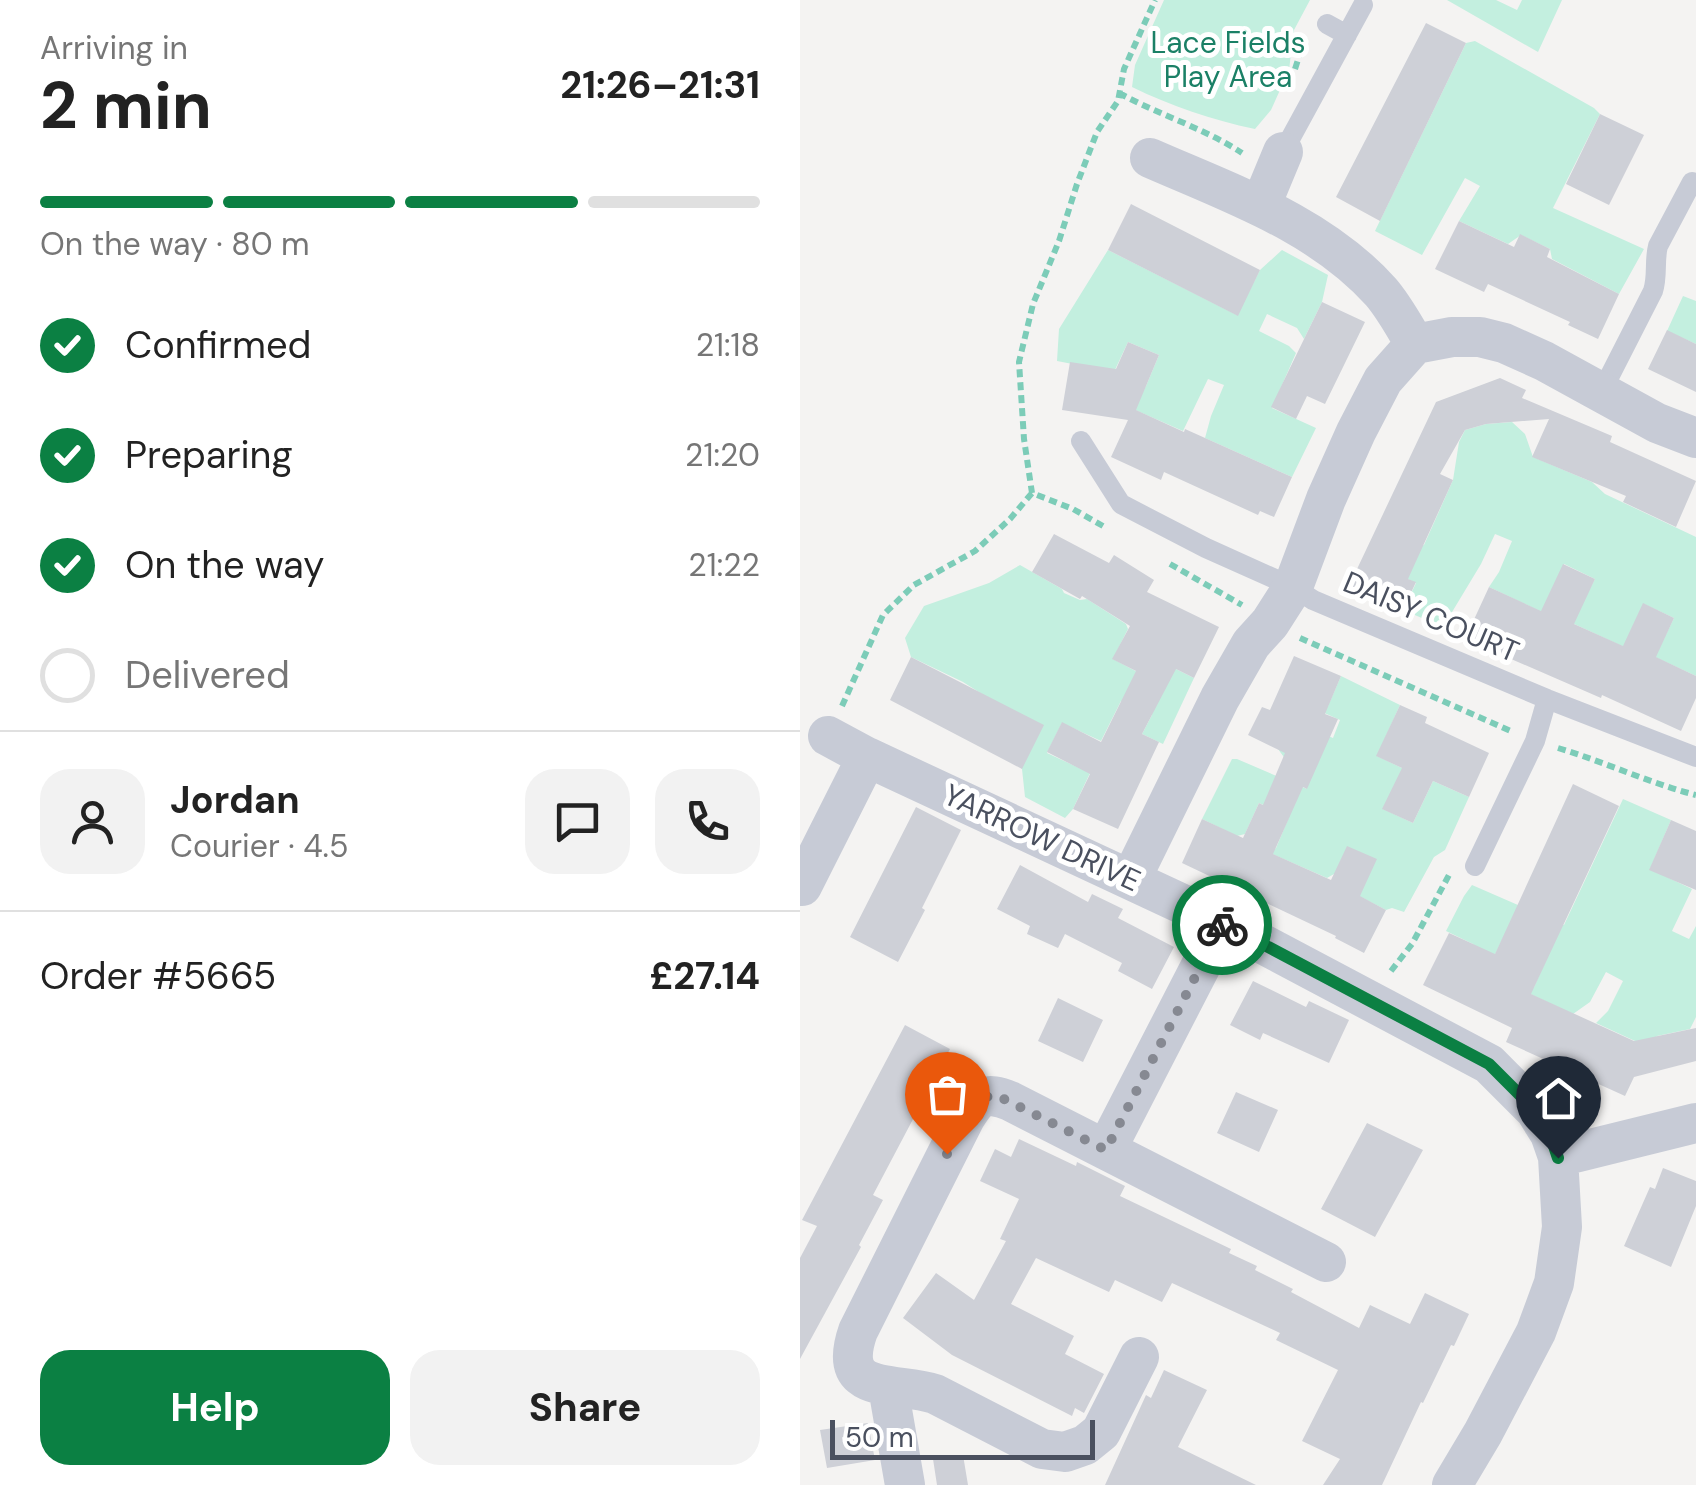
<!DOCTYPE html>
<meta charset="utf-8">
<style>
:root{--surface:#fff;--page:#f2f2f2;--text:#222;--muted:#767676;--line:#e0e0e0;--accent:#0b8043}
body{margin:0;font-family:"DM Sans",sans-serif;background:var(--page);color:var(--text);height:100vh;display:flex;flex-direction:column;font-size:38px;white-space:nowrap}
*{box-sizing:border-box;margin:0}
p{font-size:32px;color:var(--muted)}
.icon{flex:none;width:55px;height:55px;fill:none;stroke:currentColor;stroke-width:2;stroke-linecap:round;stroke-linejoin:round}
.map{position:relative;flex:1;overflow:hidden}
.details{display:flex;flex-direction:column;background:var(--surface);width:800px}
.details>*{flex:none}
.scale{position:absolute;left:30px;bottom:25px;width:265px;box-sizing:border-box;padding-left:10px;border:5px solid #4a505f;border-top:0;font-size:28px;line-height:35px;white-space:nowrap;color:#4a505f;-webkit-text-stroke:8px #fff;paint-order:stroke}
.pin{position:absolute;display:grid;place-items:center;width:85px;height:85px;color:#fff;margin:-102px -42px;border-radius:50% 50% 50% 0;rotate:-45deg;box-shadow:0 0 10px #0007}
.pin .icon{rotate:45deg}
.courier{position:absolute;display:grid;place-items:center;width:100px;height:100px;margin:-50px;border:8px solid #0b8043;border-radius:50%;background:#fff;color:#222;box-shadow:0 2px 12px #0007}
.summary em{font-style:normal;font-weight:700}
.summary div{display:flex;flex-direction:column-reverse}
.summary{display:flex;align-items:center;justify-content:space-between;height:170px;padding:0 40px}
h1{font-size:65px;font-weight:700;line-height:75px}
.bar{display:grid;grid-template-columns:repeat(4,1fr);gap:15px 10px;align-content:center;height:120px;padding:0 40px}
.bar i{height:12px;border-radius:8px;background:var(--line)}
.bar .on{background:var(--accent)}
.bar p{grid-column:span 4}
.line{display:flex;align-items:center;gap:25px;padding:0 40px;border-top:2px solid var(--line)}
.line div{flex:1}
.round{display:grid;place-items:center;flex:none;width:105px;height:105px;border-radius:30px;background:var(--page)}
ol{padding:0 40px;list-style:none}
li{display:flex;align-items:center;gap:30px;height:110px}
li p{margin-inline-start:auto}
li .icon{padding:10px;border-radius:50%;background:var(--accent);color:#fff;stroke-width:4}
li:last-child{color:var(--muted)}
li i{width:55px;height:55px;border:5px solid var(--line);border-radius:50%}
.primary-button{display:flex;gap:20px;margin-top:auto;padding:20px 40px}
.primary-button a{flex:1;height:115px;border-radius:30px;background:var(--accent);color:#fff;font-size:40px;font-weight:700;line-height:115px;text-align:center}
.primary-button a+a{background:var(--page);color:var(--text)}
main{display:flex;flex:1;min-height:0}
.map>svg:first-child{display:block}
</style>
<main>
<section class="details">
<div class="summary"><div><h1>2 min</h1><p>Arriving in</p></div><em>21:26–21:31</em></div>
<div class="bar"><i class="on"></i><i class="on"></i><i class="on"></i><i></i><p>On the way · 80 m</p></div>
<ol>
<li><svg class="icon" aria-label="check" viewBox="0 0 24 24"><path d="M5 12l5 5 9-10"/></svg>Confirmed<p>21:18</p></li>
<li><svg class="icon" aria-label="check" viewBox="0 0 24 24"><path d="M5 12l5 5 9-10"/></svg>Preparing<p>21:20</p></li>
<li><svg class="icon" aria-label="check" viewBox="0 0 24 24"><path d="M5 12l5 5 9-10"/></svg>On the way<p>21:22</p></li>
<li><i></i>Delivered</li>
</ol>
<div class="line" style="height:180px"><a class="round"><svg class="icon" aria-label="person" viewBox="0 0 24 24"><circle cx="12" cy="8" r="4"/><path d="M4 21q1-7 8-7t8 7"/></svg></a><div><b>Jordan</b><p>Courier · 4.5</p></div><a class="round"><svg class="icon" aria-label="chat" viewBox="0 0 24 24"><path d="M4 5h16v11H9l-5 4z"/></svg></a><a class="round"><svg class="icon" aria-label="phone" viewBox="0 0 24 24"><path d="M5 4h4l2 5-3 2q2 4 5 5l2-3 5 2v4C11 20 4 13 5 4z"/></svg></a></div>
<div class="line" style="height:130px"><div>Order #5665</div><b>£27.14</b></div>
<div class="primary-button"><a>Help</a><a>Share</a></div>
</section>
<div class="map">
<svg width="896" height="1485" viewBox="0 0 896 1485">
<rect width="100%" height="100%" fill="#f4f3f2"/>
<path fill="#c3efdf" d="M364,0H510L494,30L489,70L471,110L455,129C412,120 371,106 332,87L335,65Z
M647,0H696L717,10L722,0H762L738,52Z
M675,41L794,108L800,114L753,208L844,249L819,294L752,259L750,249L721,235L708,244L659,221L680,186L665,178L622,255L575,231L666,43Z
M308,250L437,315L460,270L482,250L528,275L522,302L504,339L497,328L467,314L459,331L489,346L496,353L472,408L516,428L492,477L405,438L411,416L424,385L408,379L383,431L333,409L346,386L359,355L328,342L314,372L257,361L259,329Z
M883,296L896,301V344L867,331Z
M712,422L725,434L733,457L792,482L805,494L896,537V676L855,657L874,618L844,604L824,647L772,623L795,579L764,564L742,612L689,587L699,572L712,541L695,534L681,564L643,627L603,610L616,583L593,572L602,552L624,545L653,480L659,442L665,430L686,424Z
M220,565L262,589L264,593L280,600L287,599L326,624L328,629L313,659L343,675L370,666L394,678L363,744L342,734L352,715L321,701L301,741L262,723L247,753L290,773L273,809L265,818L225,797L222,769L182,694L163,682L111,657L105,638L124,606L189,583Z
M541,676L600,705L577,756L604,769L583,809L613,823L633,781L669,797L645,850L634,857L604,912L592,908L586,910L557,895L534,874L527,878L470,853L476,848L489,817L459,803L445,834L437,836L402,819L432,759H437L507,789L478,749L503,725L533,738L540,720L511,707L528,706Z
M823,799L871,820L850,869L892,889L872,931L889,939L896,926V1017L890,1029L857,1036L848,1047L796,1023L808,1011L823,981L806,972L790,1002L773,1014L728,993L734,987L747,958L703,938L689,967L673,944L646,931L664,896L672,885L764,925Z"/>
<path fill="#ced0d7" d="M626,23L666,43L580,221L536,197Z
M800,114L844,135L809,205L766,184Z
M331,204L460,270L438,316L308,250Z
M659,221L714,247L720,234L750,249L747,257L819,294L798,339L768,325L770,322L688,284L684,292L635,269Z
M522,302L565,322L525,404L507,396L496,419L471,407Z
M867,330L896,344V392L848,369Z
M328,342L359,355L336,410L384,432L385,429L492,477L474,517L460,511L458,515L364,472L361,480L311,457L328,420L262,410L270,362L316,369Z
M700,378L726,390L722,398L812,436L810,442L896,481L876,527L823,502L826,496L732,457L749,419L686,424L665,430L640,474L653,480L608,579L616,582L603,610L549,586L636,402Z
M254,534L309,563L314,555L354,580L347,592L419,627L394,678L376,669L342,734L359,742L318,829L273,809L290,774L247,752L262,722L301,742L336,671L312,659L330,626L282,596L280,599L232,572Z
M763,564L795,579L774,624L823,646L843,603L874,618L856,657L896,676V698L881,731L802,695L801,698L665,639L689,587L741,611Z
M494,656L541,676L525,714L538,719L507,789L503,787L473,854L531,880L547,846L577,859L560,896L586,910L564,953L535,938L536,936L382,863L402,819L443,838L459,803L463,805L485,753L448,735L462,707L470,710Z
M111,657L244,725L222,769L90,700Z
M600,705L627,717L625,723L689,753L669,797L633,781L613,823L582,809L602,768L576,756Z
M773,784L819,806L731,994L834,1041L896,1028V1061L834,1077L825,1096L706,1042L712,1028L623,985L649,933L695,954Z
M116,807L161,830L122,908L125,910L98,962L50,937Z
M871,820L896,831V890L849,870Z
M220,865L288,902L292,894L323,909L318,918L374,947L352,989L318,971L322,963L265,934L258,948L227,934L230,926L197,909Z
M453,981L506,1007L509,1001L549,1020L529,1063L463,1033L460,1040L430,1025Z
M258,998L303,1020L283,1062L238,1041Z
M105,1025L150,1049L73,1195L83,1200L59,1245L61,1247L0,1359V1258L17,1226L2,1220Z
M436,1092L478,1110L459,1152L417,1133Z
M567,1123L623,1150L575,1237L521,1209Z
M219,1139L276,1166L277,1162L325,1186L320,1196L431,1249L429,1253L457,1266L455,1270L493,1289L491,1292L559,1328L570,1305L610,1324L625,1293L669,1314L654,1346L651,1345L623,1403L621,1402L582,1485H523L540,1459L502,1441L538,1370L476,1340L480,1333L372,1283L362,1302L315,1280L309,1292L236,1258L211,1304L274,1336L265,1354L304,1374L284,1413L275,1408L272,1416L152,1355L103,1318L136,1273L174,1300L206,1241L200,1239L219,1199L180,1181L195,1149L211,1157Z
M863,1168L896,1181V1206L871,1267L824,1246L850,1187L855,1189Z
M364,1370L407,1390L378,1447L456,1485H305L346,1395L351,1398Z
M68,1423L75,1460L27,1468L20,1430Z
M163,1455L168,1485H137L133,1459Z"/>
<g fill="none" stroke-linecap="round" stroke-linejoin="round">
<path stroke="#7cccb8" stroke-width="6" stroke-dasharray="8 5" stroke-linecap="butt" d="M495,69L505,38
M319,93C359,115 404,128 442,153
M303,526L273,509L232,493L224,439L219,362L233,304L259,241L277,184L297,132L318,101L324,69L355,0
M370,564L442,605
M500,638L713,732
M42,706L83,615L114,585L175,551L210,519L232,493
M758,748C805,762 849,783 896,795
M591,971L612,944L649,875"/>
<path stroke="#c7cbd6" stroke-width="20" d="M527,24L547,35
M483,152L563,5
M801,393L853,291C858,276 854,261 858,246L892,182
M281,441L321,504L406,548L493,587L513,600L747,699L735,741L675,866
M747,699L896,757"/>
<path stroke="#c7cbd6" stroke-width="40" d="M350,158C432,194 520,224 581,292C594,307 604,326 615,344
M461,205L483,152
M28,736L67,757L423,923L689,1064L735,1110L750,1134L758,1157L762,1227L754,1283L736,1332L683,1433L652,1485
M331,879L420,698L451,644L470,623L493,587L526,499L556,432L583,380L615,344L652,337H680L704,343L744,361L857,423L896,438
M2,886L67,757
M306,1150L423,923
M758,1157L896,1123
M339,1357L301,1432L285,1445L265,1452L242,1449L135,1394C94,1381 35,1397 58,1331L165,1118C179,1096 185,1091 210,1101L526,1262
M88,1387L105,1485"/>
</g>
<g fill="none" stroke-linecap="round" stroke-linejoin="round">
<path stroke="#868992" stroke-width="10" stroke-dasharray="0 18" d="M147,1154C158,1131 168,1097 196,1095L306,1150L422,925"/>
<path stroke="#0b8043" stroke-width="12" d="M422,925L423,923L689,1064L735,1110L750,1134L758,1158"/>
</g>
<g text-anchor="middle" stroke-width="10" stroke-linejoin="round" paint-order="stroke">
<g font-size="30" fill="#1b8066" stroke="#fff">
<text x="428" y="53">Lace Fields<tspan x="428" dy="34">Play Area</tspan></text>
</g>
<g font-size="30" fill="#4a505f" stroke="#fff">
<text transform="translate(631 617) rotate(23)" y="10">DAISY COURT</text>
<text transform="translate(242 838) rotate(25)" y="10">YARROW DRIVE</text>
</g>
</g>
</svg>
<div class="scale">50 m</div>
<div class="pin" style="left:147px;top:1154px;background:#ea580c"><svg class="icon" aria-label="bag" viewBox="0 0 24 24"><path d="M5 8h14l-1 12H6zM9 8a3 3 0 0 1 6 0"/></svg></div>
<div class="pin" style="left:758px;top:1158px;background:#1f2937"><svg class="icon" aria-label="home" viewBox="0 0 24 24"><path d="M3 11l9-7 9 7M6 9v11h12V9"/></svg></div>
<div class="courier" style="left:422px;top:925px"><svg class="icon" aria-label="bike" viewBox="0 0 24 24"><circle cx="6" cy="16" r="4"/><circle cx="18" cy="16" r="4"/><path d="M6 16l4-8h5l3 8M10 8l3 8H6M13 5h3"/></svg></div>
</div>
</main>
